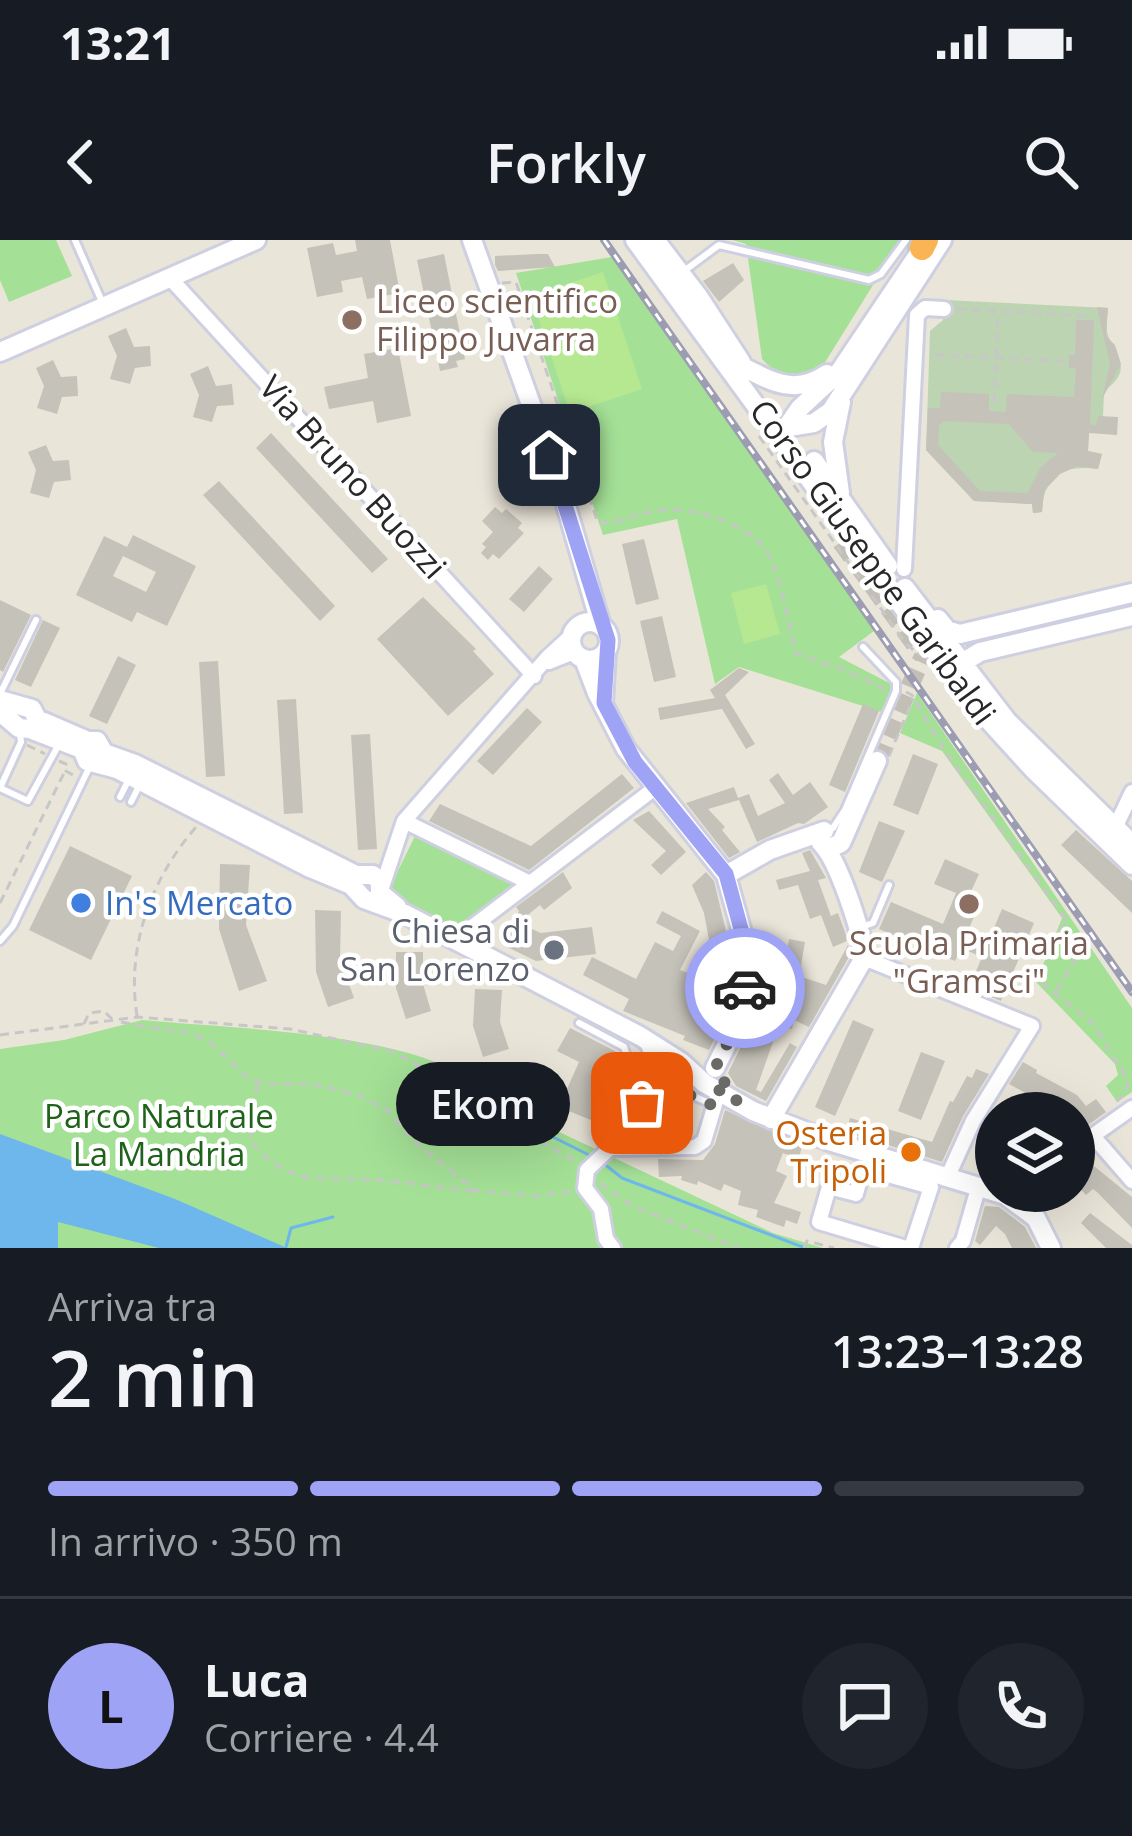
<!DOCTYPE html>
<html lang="it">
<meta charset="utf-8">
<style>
:root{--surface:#171b24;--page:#20242c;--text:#f1f3f6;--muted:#9ea1a6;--line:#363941;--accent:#9fa3f6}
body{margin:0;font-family:"Open Sans",sans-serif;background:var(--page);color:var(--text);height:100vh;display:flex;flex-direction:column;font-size:45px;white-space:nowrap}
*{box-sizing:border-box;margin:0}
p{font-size:39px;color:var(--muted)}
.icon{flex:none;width:66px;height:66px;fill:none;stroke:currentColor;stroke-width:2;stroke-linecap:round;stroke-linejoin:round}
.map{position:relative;height:1008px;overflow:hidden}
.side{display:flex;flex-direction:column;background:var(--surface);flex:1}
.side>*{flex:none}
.tools{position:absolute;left:975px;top:852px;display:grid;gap:24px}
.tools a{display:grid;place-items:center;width:120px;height:120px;border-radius:50%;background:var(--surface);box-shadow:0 12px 48px #0002;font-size:60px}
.pin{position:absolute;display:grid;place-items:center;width:102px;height:102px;color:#fff;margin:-51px;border-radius:24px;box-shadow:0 6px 18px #0006}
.courier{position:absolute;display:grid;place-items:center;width:120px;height:120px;margin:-60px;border:9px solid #9fa3f6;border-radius:50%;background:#fff;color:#222;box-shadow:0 3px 15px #0007}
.bubble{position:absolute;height:84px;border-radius:42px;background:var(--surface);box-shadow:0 12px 48px #0002;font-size:39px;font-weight:600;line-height:84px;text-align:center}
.overview em{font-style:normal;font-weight:600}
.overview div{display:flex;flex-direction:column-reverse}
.overview{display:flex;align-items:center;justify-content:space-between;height:204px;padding:0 48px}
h1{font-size:78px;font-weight:600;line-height:90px}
.bar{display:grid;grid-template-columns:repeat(4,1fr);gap:18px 12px;align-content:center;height:144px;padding:0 48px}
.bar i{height:15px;border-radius:9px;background:var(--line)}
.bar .active{background:var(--accent)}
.bar p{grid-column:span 4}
.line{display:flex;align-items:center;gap:30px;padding:0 48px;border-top:3px solid var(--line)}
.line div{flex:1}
.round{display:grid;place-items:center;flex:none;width:126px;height:126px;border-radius:63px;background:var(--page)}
.status{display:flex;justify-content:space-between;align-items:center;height:84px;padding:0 60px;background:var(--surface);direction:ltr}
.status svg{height:33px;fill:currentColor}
header{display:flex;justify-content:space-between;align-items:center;height:156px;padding:0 48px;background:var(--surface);font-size:54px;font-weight:600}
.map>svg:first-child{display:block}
</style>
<div class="status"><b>13:21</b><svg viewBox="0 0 49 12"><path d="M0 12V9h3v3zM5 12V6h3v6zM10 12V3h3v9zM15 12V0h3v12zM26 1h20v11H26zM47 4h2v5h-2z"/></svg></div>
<header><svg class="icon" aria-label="back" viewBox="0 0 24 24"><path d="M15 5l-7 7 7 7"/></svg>Forkly<svg class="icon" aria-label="search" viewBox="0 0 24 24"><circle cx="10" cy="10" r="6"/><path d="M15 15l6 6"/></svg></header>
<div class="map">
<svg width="1132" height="1008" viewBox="0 0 1132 1008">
<rect width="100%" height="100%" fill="#eae5d9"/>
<path fill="#a4e096" d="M0,0H56L72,36L9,62L0,40Z
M732,0H901L819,132C794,141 781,139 762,119L746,4Z
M612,17L874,391L839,417L893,445L882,472L739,427L715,444L677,279L603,295L516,33Z
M917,453L1132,768V852L1117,862L1106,846L1118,835L1115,824L1036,742L1062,678L942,511L900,493Z
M416,594L514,636L515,647L456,689L386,655Z
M142,780C226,788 386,792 457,832C467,838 476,849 485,857L773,993L823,1008H0V809L64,800Z"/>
<path fill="#bcd4b1" d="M944,60L1108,68C1107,77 1105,91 1109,98C1120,121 1131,131 1104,151L1103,176L1117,195L1089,190L1088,211L1102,214L1098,229C1064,224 1043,236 1042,272L1033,273L1032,264L974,261L926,210L930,91L943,80Z"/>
<path fill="#b6e891" d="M603,32L642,149L570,173L531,56Z
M766,344L780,394L744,404L731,353Z"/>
<path fill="#6db7ec" d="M0,894L175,959L287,1008H159L58,982V1008H0Z"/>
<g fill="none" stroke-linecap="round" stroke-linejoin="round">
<path stroke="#6db7ec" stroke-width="3" d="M443,885L486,851L515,878L595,918
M603,923L622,938L805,1008
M286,1007L291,988L333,977"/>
</g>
<path fill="#c5c2b9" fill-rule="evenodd" d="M355,0H390L400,53L367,59L362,37L341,41L343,52L317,57L307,8L333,3L336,15L357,11Z
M444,14L465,119L456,121L458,127L440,131L417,20Z
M537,14H548L555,27L498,31L495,25V16Z
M733,23L744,40L719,62L703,41Z
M1097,67L1108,68L1106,96L1115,105L1121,124L1102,159L1110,124Z
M1076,80H1094L1090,184L1096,185L1098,176L1118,177L1117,195L1089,193L1088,211L1102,214L1098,229L1077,226L1060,234L1044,251L1042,272L1033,273L1032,264L974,261L926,210L928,168H940L941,152L989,154V171L1006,172L1007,154L1074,157L1076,128H1069V115H1075ZM944,181L1009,184L1033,212L1058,213L1040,228L1028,253L980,251L938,205L939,185Z
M126,88L134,107L150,106L151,126L135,128L130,144L110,139L117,116L108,96Z
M398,108L411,176L377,183L373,161L329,169L324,147L368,138L364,114Z
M53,120L61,137L77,136L78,156L62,157L57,174L37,168L44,146L36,128Z
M208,126L216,146L232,144L234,165L217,166L212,182L193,177L199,155L190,134Z
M271,193L388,319L372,333L256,208Z
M46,205L53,221L69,220L71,240L54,242L49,258L30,253L36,230L28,212Z
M219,241L335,366L320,381L203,255Z
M495,267L502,273L506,269L522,283L518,288L524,293L499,319L493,314L488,320L481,313L486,307L482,304L493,292L482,281Z
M133,295L196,326L167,386L137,372L132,382L76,355L104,296L127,307ZM123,316L156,332L146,352L113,336Z
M644,299L659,359L636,365L622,304Z
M539,326L553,339L524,372L509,359Z
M423,357L476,409L473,411L494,434L448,476L377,399Z
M0,360L31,375L3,432L0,430Z
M662,376L676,437L654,442L640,381Z
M43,380L60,388L31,447L15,440Z
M118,416L136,425L107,484L89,476Z
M218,421L225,536L206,537L199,422Z
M739,428L749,432L725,455L755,504L746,509L722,469L660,480L658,468L715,458L710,450Z
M296,459L303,573L284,574L277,460Z
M863,464L879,471L845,552L829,545Z
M527,468L542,482L493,535L477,521Z
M370,494L377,609L358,610L351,495Z
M913,514L938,524L918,575L893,565Z
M778,533L793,555L810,542L828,567L804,584L798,583L757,602L739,560L708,569L725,587L722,590L740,612L729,618L686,563L734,547L738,558L749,554L758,576L785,563L769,540Z
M622,534L634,548L529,630L429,581L440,564L531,606Z
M649,571L686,612L661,635L651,625L666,611L633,580Z
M879,581L905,591L882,642L859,632Z
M1076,590L1132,641V673L1061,605Z
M70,606L132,636L91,720L29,690Z
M810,610L826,638L818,640L831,676L838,673L846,695L847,701L833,707L821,675L810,679L798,645L779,650L776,640L810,631L802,613Z
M945,619L979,634L968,658L980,663L966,695L987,704L1002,669L1034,683L1001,761L969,748L982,717L961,708L955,721L879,689L891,662L943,684L956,653L934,644Z
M220,624L250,625L246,685L267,741L239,751L219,689Z
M563,632L572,648L544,670L540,665L518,683L541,693L592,687L596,714L536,721L503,705L519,671L516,667Z
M706,632L714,641L731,712L712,716L704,673L692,645Z
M315,670L341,671L340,719L354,758L328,767L316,732Z
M662,671L700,691L680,730L701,738L696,751L731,758L730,768L709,810L683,800L685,796L623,771L629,759L583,735L592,717L636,739L655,702L673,711L681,696L656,683Z
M789,699L805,702L799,736L826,745L848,705L850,715L809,787L794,780L792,789L779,785L756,850L761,852L790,803L797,807L766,861L736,846L728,833L755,778L758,758L779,762Z
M396,712H423V744L431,771L406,779L396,748Z
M475,749L502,750L500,782L509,809L483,817L473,786Z
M853,780L874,789L835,876L815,867Z
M570,788L615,811L630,856L618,887L613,889L559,867L579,822L557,811Z
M921,812L945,821L921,880L898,871Z
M1023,822L1037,830L1036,833L1077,855L1086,866L1096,859L1106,872L1074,895V873H1062L1009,844Z
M976,829L989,834L963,876L942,922L846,892L850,878L932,902L950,861L953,862L967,836L972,838Z
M725,870L802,905L799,919L783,913L776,931L787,936L774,963L801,972L797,984L786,980L784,987L756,977L758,970L738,965L741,951L724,944L721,951L698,941L697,945L681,940L682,936L659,937L658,919L703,920L715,904Z
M1094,926L1132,957V988L1097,952L1093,949L1086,955L1075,943Z
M985,966L999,967L1025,987L1036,1008H1012L1005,994L996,986L980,1005L975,1001Z
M1090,973L1132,1005V1008H1106L1081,983Z"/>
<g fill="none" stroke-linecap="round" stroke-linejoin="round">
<path stroke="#c3bfb6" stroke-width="18" stroke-dasharray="18 9" stroke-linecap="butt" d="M841,302L923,416
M940,412L1058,380
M877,521L923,416"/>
<g stroke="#cecfe1" stroke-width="12">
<path id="lane" d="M75,0L103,64
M684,31L719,5L869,40L881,34L906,0
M0,454L36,380
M20,492L21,502L0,548L28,561L58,506
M120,557L129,539
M131,562L140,544
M833,588L845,570L896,451V442L863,407
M861,687L873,683L889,645
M0,701L13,686L90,526
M579,783L624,807L639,853
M644,805L656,840L714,865
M634,890L642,863L656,840"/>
</g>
<g stroke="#cecfe1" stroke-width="20">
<path id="street" d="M170,38L534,436
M904,329L917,75L925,68L944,69
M549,422L574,412
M404,581L530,643
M1115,588L1132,552
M382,647L404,581L547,418L572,395
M455,700L655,548
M864,718L1032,786L973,881L948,936
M1093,896L1132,941
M1074,909L1132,868
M613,1008L606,999L601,969L585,948L587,930L610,908L695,907L704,901L719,851
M906,1008L819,982L829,947L856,954L863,928L931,947L911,1008
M957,1008L963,1001L979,945"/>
</g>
<g stroke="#cecfe1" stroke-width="24">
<path id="secondary" d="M472,0L561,248L601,386
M635,0L972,462L1033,529L1132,625
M655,0L698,56L741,122
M0,112L256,0
M743,127C774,143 796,155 827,134
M789,187L814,183L831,171L942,0
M784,191L800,168L840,131L928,0
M814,221L888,326
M840,253L833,202L841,162
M905,348L1007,481L1132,604
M938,379L947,390L960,394L1132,353
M571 401a19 19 0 1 1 38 0a19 19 0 1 1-38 0Z
M584,419L597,453L626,509L726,635L744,700L746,736L743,772L715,828
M962,423L980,412L1132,376
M0,460L32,469L37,479L88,501H97L104,513
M603,463L606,411
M0,472L19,488L30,489L82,509
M82,509L87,521L117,529L310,628L351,645L364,659L405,674L640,796L681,822L704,843L753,871L832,902L1005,955L1036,978L1051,1008
M104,513L135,524L356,635H373L380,642V653L397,667
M828,609L841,603L877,521
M726,635L770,610L824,591
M771,879L864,718C863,694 838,619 821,603"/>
</g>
<g stroke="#c7c7c7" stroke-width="30">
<path id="highway" d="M922,8L926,0"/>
</g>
<path stroke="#c7c7c7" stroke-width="3" stroke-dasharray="9 6" stroke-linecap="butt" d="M502,43L516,42L598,283C619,284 640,272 661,270C694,267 752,284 769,315C782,340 789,386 796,414L843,429L886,450
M957,69L1086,76
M935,115L1066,121
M994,162L998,73
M759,196L906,404L920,415
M906,452L912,455L945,511L1065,678L1042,735L1043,744L1093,783L1128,840L1126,853L1116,862
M27,505L45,514
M889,516L913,459
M59,521L66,524L64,530L75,536
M0,663L65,531
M1057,751C1074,719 1087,714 1064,682
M137,776C126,707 151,638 197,586
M121,782L193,794L212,804L248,838L263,843L319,845L358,855L387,870L416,903L476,951L536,956L571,952
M84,784L89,773L104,771L112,779
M0,795L137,777L290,789L390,811L476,854L510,884L575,921
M257,844L250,900C291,950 323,936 379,940C411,942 442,949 474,951
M600,943L632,966L739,1008
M804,1008L807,1001L834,1008"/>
<use href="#lane" stroke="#fff" stroke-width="6"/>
<use href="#street" stroke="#fff" stroke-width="14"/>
<use href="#secondary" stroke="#fff" stroke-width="18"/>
<use href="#highway" stroke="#fbb453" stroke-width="24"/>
<g stroke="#9c9cb2" stroke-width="8">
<path id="rail" d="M604,0L1132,752"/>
</g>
<use href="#rail" stroke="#fff" stroke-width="3" stroke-dasharray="9" stroke-linecap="butt"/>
</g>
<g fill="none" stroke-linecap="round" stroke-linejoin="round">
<path stroke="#6c6a66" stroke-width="12" stroke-dasharray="0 21.6" d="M642,863L656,840L709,864L716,865L719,850L737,861L715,828L743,772L745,748"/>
<path stroke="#9fa3f6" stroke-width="15" d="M549,215L608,400L604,463L635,522L726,634L744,700L745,748"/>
</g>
<g fill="#8d6e63" stroke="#fff" stroke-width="4.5">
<circle cx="352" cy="80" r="12"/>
<circle cx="969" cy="664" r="12"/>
</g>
<circle fill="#3f7fe0" stroke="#fff" stroke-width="4.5" cx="81" cy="663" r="12"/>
<circle fill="#6b7280" stroke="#fff" stroke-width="4.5" cx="554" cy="710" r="12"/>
<circle fill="#e8710a" stroke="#fff" stroke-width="4.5" cx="911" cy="912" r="12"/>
<g text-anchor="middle" stroke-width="9" stroke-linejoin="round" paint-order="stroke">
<g font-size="33" fill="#785e54" stroke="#fff" text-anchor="start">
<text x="376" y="73">Liceo scientifico<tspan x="376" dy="38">Filippo Juvarra</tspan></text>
<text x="969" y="715" text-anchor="middle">Scuola Primaria<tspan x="969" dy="38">"Gramsci"</tspan></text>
</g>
<g font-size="33" fill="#282828" stroke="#fff">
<text transform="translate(353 237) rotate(48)" y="12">Via Bruno Buozzi</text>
<text transform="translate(873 322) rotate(54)" y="12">Corso Giuseppe Garibaldi</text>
</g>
<g font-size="33" fill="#366cbe" stroke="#fff" text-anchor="start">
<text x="105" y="675">In's Mercato</text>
</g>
<g font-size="33" fill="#5b616d" stroke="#fff" text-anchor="end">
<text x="530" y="703">Chiesa di<tspan x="530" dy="38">San Lorenzo</tspan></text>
</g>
<g font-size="33" fill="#1f621a" stroke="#fff">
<text x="159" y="888">Parco Naturale<tspan x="159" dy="38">La Mandria</tspan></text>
</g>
<g font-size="33" fill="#c56008" stroke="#fff" text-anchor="end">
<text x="887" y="905">Osteria<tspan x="887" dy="38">Tripoli</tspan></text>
</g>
</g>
</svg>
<div class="tools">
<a><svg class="icon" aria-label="layers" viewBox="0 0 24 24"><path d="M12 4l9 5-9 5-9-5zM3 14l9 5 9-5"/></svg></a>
</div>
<div class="pin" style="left:642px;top:863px;background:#ea580c"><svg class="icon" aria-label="bag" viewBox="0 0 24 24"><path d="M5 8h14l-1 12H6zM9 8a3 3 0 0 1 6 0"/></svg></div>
<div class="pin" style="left:549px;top:215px;background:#1f2937"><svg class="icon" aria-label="home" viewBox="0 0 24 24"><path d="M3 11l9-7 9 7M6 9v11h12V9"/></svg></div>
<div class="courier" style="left:745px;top:748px"><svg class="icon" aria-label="car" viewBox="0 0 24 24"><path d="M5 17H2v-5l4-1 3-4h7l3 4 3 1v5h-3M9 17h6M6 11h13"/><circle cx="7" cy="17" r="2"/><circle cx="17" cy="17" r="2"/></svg></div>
<div class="bubble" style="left:396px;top:822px;width:174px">Ekom</div>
</div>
<section class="side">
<div class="overview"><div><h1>2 min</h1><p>Arriva tra</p></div><em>13:23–13:28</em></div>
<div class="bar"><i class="active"></i><i class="active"></i><i class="active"></i><i></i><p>In arrivo · 350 m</p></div>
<div class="line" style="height:216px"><b class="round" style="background:var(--accent);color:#111">L</b><div><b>Luca</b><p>Corriere · 4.4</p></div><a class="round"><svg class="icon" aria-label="chat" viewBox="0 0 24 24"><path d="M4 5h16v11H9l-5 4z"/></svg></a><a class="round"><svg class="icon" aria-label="phone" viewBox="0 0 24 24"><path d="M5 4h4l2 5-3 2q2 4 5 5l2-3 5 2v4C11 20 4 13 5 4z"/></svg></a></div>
</section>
